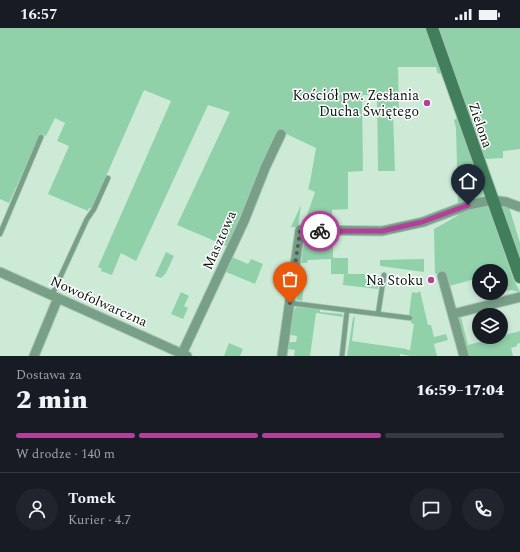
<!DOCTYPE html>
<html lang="pl">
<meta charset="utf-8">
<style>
:root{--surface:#171b24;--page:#20242c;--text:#f1f3f6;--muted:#9ea1a6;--line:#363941;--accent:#b2409a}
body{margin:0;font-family:Spectral,serif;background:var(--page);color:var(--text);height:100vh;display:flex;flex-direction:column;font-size:15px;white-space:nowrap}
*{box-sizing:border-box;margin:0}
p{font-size:13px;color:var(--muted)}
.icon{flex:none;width:22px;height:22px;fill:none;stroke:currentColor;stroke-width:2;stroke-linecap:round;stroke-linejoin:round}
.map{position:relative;height:328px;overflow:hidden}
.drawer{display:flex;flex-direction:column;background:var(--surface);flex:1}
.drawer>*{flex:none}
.controls{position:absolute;left:472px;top:236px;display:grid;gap:8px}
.controls a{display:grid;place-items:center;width:36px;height:36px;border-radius:50%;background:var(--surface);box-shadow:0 2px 6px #0003;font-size:20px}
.pin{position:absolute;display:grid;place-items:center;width:34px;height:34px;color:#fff;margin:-41px -17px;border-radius:50% 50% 50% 0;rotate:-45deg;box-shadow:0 0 4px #0007}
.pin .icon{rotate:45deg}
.courier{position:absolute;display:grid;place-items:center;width:40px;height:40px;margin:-20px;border:3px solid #b2409a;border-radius:50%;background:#fff;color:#222;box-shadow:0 1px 5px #0007}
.headline em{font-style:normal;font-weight:800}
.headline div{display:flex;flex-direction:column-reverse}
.headline{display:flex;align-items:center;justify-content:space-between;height:68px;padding:0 16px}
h1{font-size:26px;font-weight:800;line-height:30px}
.bar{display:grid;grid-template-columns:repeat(4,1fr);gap:6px 4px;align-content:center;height:48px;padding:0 16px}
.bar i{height:5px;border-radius:3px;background:var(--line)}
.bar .selected{background:var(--accent)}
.bar p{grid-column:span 4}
.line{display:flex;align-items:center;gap:10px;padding:0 16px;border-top:1px solid var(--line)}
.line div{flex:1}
.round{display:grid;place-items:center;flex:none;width:42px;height:42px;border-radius:21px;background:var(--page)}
.status{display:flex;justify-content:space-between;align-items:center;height:28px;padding:0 20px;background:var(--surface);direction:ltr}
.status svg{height:11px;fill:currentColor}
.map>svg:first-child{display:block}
</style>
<div class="status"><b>16:57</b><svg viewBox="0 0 49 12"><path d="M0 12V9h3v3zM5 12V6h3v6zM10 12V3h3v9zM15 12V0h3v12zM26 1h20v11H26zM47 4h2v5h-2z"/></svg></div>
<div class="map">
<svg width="520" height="328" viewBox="0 0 520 328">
<rect width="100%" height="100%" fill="#cdead7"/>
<path fill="#91d1aa" d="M0,0H427L443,44L438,46L436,39H398L399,84L393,85L395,143H378L377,67H362L363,143L348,144V181L332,182V201L303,199L315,164L308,161L310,154L316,120L280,103L229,219L177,197L230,84L208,77L136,233L121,225L112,247L101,243L102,241L98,239L171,73L144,62L92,180H89L88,183L48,166L69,118L57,113L65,95L55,90L46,108L40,106L9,175L0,171Z
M436,0H520V121L503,123V130L485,131L495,162Z
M458,90L484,164L483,167L480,169L458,177L456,100L454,92Z
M301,177L298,199H291Z
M480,177L488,178L513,250L520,264L511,262L501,264V243H479V250L449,258L444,244L435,246L434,201L457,188L460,184Z
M502,177L509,179L520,215V237L500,179Z
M312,206L333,207V230H348V246H365V251H380L378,261L343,257L344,246H331V231L308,232L307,235H301L305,208Z
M166,224L174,228L166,245L161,250L155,248Z
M232,229L248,236L251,231L263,236L255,256L226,244Z
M424,231V244L380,238V232Z
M299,243L306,244L302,273L314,275L297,272L296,267Z
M420,263L428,297H431L434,309L446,306L448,312L434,316L437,328H410L400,326V328H347L353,290L355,288L352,313L407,321V322H410L414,296L411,295L412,287H409L412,264L417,265Z
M181,264L189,268L184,278L188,280L183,291L171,286Z
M296,279L320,281V284L342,286L343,289L316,285L310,328H294L295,322L288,321L289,314H296L297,308L290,307L294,282Z
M461,289L468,317L520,303V315L517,316V318L511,320L513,328H468L459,292Z
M229,315L243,321L240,328H224Z"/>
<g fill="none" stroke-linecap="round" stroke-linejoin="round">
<g stroke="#aac4b3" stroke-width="6">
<path id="lane" d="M0,206L41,109
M52,267L87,191L94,181L108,150
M290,275L410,290
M378,286L384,247
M342,328L347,282"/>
</g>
<g stroke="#aac4b3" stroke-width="11">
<path id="street" d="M0,244L187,328
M442,248L464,328
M453,286L520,269
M34,328L58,270
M181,328L244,193L265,140L281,106
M282,328L300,202L382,203L423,194L468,177L492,172L506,174L520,179"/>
</g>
<g stroke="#aac4b3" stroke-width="14">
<path id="secondary" d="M432,0L520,249"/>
</g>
<use href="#lane" stroke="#789f87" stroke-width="4.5"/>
<use href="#street" stroke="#789f87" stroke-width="9"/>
<use href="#secondary" stroke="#417e5b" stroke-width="12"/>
</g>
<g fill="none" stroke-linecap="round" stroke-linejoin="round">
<path stroke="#4f6054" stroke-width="4" stroke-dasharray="0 7.2" d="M290,275L300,202L320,203"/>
<path stroke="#b2409a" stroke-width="5" d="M320,203H382L422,194L468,177"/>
</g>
<g fill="#b2409a" stroke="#fff" stroke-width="1.5">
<circle cx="427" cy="75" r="4"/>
<circle cx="431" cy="252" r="4"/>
</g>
<g text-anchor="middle" stroke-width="3" stroke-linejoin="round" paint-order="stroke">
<g font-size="14" fill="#0b150e" stroke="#fff" text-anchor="end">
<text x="419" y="72">Kościół pw. Zesłania<tspan x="419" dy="16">Ducha Świętego</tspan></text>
<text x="423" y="257">Na Stoku</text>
</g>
<g font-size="14" fill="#0b150e" stroke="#fff">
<text transform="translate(481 97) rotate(71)" y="5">Zielona</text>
<text transform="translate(219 212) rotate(-66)" y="5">Masztowa</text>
<text transform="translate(99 273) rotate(24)" y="5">Nowofolwarczna</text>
</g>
</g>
</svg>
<div class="controls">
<a><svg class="icon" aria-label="locate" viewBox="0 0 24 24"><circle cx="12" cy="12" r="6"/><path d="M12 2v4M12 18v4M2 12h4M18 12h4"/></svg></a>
<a><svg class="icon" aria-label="layers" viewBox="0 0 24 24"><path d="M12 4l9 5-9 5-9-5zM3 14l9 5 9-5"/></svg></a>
</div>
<div class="pin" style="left:290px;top:275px;background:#ea580c"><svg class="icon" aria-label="bag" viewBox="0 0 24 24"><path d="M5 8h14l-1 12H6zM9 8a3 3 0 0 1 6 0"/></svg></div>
<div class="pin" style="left:468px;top:177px;background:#1f2937"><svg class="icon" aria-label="home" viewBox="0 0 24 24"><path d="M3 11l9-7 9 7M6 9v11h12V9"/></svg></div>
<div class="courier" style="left:320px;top:203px"><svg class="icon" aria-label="bike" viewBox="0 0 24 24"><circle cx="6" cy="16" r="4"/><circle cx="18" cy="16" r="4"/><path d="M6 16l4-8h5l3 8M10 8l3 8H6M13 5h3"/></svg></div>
</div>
<section class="drawer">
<div class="headline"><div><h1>2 min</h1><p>Dostawa za</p></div><em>16:59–17:04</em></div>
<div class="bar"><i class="selected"></i><i class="selected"></i><i class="selected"></i><i></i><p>W drodze · 140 m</p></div>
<div class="line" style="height:72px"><a class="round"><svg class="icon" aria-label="person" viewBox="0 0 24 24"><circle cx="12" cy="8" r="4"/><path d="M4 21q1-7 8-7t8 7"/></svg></a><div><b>Tomek</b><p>Kurier · 4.7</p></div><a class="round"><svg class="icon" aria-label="chat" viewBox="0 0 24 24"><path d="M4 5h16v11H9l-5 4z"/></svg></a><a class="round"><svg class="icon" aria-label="phone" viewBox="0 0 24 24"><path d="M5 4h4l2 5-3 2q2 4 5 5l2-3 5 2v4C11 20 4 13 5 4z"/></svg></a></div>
</section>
